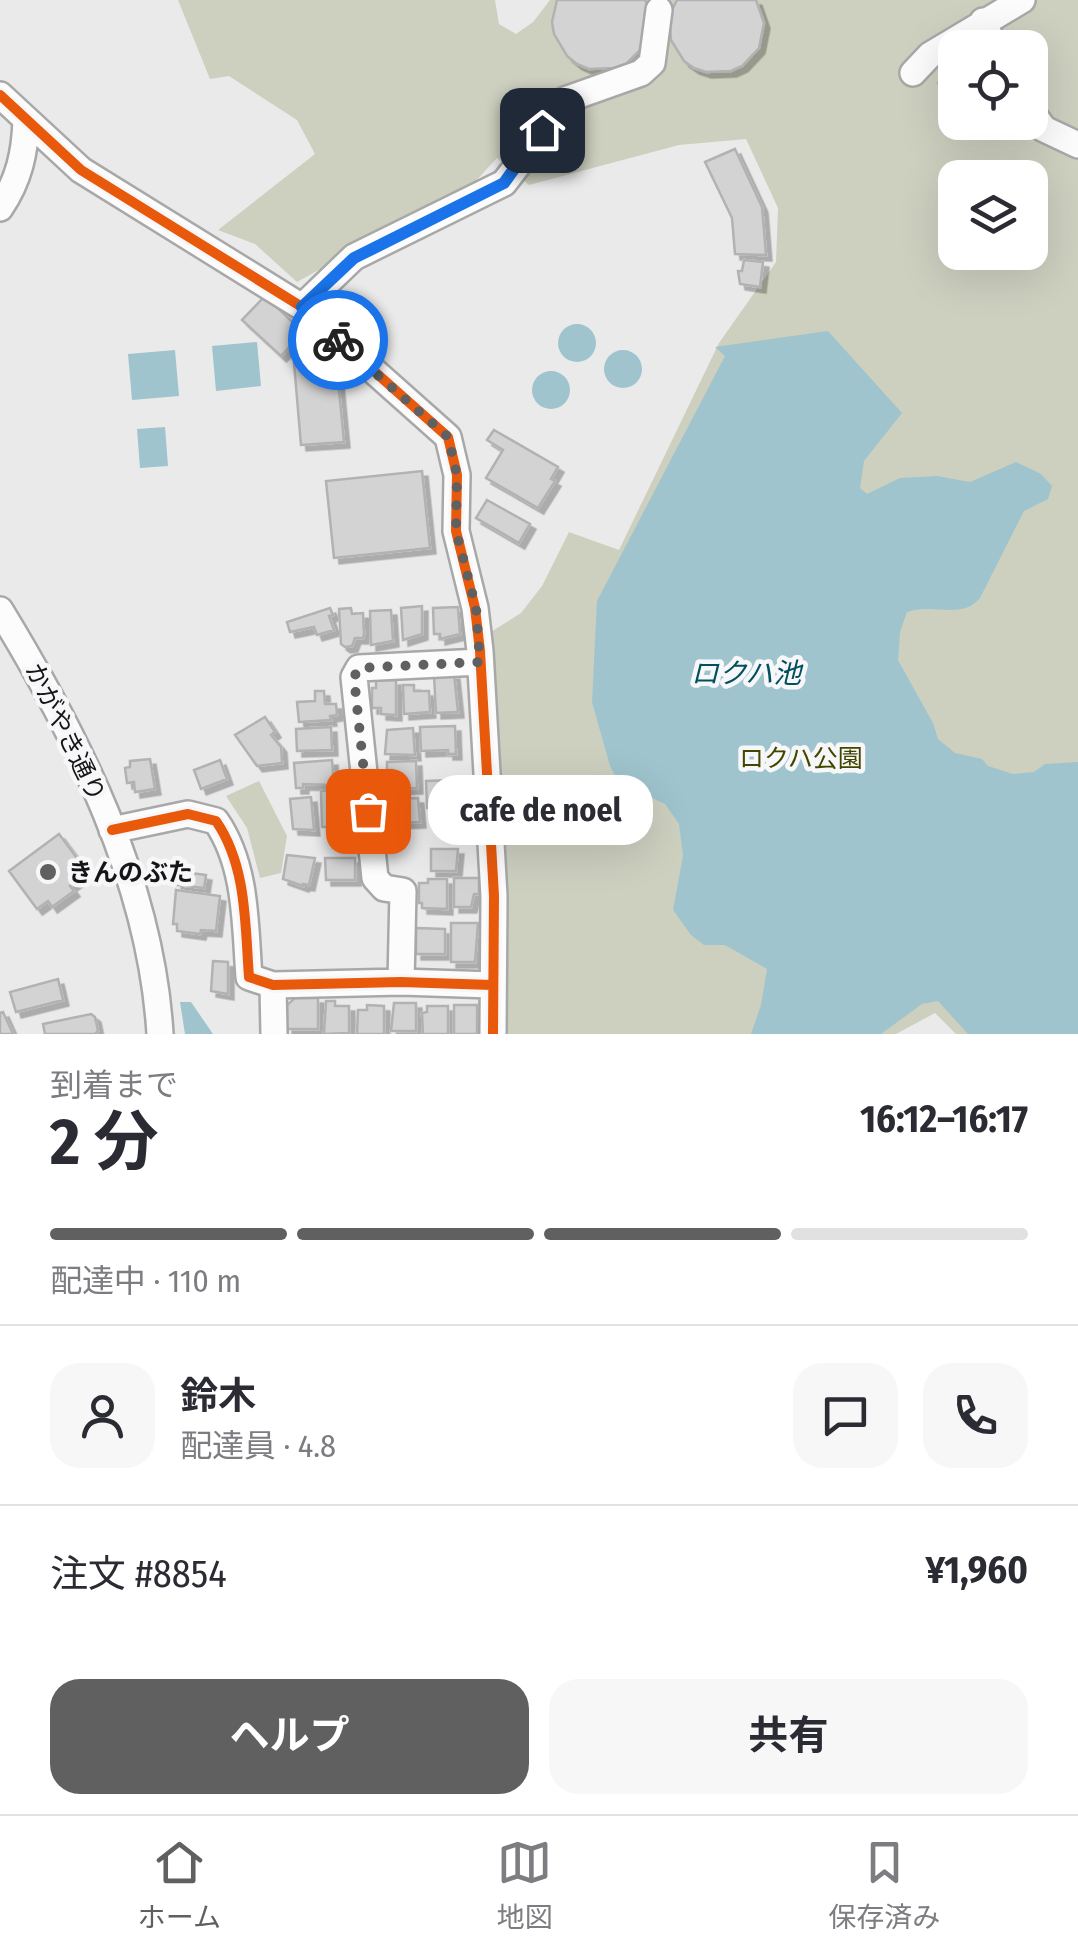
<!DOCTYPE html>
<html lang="ja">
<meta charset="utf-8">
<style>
:root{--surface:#fff;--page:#f7f7f7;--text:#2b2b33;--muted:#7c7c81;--line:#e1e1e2;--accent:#606060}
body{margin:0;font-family:"Fira Sans Condensed","Noto Sans JP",sans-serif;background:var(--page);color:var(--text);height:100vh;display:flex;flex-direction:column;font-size:38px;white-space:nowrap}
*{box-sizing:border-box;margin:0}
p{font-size:32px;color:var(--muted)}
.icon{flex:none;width:55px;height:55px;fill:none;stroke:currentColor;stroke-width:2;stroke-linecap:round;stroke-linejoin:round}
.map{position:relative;height:1034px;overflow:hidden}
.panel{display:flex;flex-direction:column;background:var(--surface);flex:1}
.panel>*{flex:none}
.controls{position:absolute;left:938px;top:30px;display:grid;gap:20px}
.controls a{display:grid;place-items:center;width:110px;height:110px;border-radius:20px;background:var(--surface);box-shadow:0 10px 40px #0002;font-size:50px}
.pin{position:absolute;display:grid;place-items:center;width:85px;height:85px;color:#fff;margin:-42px;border-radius:20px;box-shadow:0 5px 15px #0006}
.courier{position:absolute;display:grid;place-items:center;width:100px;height:100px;margin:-50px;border:8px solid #1a73e8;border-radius:50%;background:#fff;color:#222;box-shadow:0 2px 12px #0007}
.bubble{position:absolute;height:70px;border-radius:30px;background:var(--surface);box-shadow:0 10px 40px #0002;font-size:32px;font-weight:700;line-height:70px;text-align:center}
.head em{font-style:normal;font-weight:700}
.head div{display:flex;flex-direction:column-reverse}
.head{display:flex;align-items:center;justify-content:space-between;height:170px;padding:0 50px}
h1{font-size:65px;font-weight:700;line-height:75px}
.bar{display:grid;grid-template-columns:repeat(4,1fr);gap:15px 10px;align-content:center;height:120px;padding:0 50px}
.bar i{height:12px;border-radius:8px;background:var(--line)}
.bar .selected{background:var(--accent)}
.bar p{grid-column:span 4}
.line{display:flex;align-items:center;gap:25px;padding:0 50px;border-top:2px solid var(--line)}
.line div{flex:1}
.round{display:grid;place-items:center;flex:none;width:105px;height:105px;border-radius:30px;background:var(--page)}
.action{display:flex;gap:20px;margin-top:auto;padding:20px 50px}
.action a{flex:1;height:115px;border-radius:30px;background:var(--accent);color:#fff;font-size:40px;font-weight:700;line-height:115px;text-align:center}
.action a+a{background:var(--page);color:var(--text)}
.tab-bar{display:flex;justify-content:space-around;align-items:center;height:140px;border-top:2px solid var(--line);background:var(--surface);font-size:28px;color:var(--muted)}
.tab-bar a{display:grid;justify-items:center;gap:5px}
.tab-bar .selected{color:var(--accent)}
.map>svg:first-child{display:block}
</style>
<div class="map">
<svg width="1078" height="1034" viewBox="0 0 1078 1034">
<defs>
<filter id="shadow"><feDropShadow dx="5.5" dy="5.5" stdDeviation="0" flood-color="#0004"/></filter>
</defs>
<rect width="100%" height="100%" fill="#eaeaeb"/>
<path fill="#cdd0bf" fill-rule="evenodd" d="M178,0H495L499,24L516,34L533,22L550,0H1078V1034H956L935,1013L896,1034H503L486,635L521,613L542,586L569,532L619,550L719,343L776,262L778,208L746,139L679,145L529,185L497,158L473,184L297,282L255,244L218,230L315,154L297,120L229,76L210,79ZM955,48H1030V122H955ZM955,178H1030V252H955Z
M259,781L287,836L281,873L260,878L247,828L226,796Z"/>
<path fill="#9fc4cd" d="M558 343a19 19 0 1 1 38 0a19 19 0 1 1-38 0Z
M828,331L902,413L864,461L860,488L867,494L900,478L937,476L970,482L1016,462L1041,474L1052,486L1048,499L1024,511L980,598C962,620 935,603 907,612L900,632L898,660L933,723L938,739L955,753L982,759L988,766L1013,774L1034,772L1045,764L1078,762V1034H968L938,1001L922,1004L881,1034H751L761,1005L767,969L725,945H704L691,935L673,910L683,856L679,824L665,804L619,783L610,766L592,702L597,601L725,356L715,347Z
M257,342L261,386L216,391L212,346Z
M604 369a19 19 0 1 1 38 0a19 19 0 1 1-38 0Z
M175,350L179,396L132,400L128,354Z
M532 390a19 19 0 1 1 38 0a19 19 0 1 1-38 0Z
M165,427L168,466L140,468L137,429Z
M180,1002H191L213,1034H185Z"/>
<path fill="#d3d3d3" stroke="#b2b2b3" stroke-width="2.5" filter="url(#shadow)" d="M557,0H645L649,8L644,46L626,64L614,68L589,69L577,64L567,56L554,34L552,22Z
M677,0H756L764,23L759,48L742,66L731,71L706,72L694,68L684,61L671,40L669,16Z
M953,70L955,73V104L938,83Z
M735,149L762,207L766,255L735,254L732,218L705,162Z
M744,260L763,262L760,287L740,284L738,271H742Z
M265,296L303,332L281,356L242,320Z
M336,359L344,442L301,445L294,363Z
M494,430L558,467L551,479L555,481L538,508L486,478L503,450L487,440Z
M422,471L430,548L334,558L326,481Z
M487,500L530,524L519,543L476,518Z
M422,606V634L403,640L401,608Z
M458,607L460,634L440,639V634H434L433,608Z
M330,608L333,615L329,616L334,630L317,635L314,627L290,632L287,622Z
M351,608L352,614L363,613L364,634L363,638H355L352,646L345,647L341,644L339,609Z
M391,610L393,641L371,645L370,611Z
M454,674L458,712L436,713L434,675Z
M376,680H396V715L381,714V708H372V688H376Z
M403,685H414V691H429L430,712L404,714Z
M315,691H324L325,704H336L337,715L330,716L331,720L299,722L297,702L315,701Z
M265,717L275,732L271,735L281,747L282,763L257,766L235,735Z
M455,726L456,754H448V750L421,751L420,727Z
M331,727L332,750L297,751L296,729Z
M413,728L415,755L385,754L387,730Z
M150,759L155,789L135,792L134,782L127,783L125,768L130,767V761Z
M220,760L227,779L201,789L194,770Z
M332,760L334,785L303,784V788H296L294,763Z
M416,761L417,788L390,789L393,770H387V762Z
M452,780L453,790H456L454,807L427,808L426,781Z
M343,790L344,821H334L335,827H322L321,791Z
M311,797L314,830L293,829L290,799Z
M418,798L420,822L391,823L390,810H385L384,799Z
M59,834L88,873L70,886L74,891L52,907L48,901L37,909L9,871Z
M431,849H458L456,871H431Z
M287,855L315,858L309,885L303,884V886L283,879Z
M325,858H355V880H326Z
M177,871L206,875L204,888L176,885Z
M454,878H479V894H474L471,907H454Z
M428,879H447V909L422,908V903H419V883H428Z
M176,890L220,896L216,931L201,930L200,934L177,931V924H173Z
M451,923H478L475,962H451Z
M416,928L445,929V954H416Z
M213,961L228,962V994L211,991Z
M58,979L63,1000L16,1012L10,992Z
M295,998H318V1029H287V1005Z
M326,1001H335V1006H349V1033L324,1034Z
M394,1003H416V1031H391Z
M367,1005L384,1006V1034H357L358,1010H367Z
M454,1005H477V1034H454Z
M427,1006H448V1034H423L422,1013L427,1012Z
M3,1012L13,1034H0V1013Z
M91,1014L95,1017L98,1031L95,1034H45L43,1024Z"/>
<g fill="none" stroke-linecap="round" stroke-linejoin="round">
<g stroke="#a8a8a8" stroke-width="30">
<path id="minor" d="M983,21L995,48
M913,73L930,55L1022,0
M0,95L81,170L302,307L448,437L457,475L456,531L475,608L480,651L494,896L493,1034
M1030,110L1044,129L1078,145
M0,208C19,180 25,153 26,120
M302,307L354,257L504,183L524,157L554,109L565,100L641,73L652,63L659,10
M0,610C78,738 151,882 160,1034
M112,830L188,814L216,821C247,866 245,925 249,977L273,985L401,982L492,985
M401,982L403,891L384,888L375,878L354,677L359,668L480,662
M273,985L274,1034"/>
</g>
<use href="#minor" stroke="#fcfcfc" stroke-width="25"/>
<g stroke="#f7f7f9" stroke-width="16">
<path id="cycleway" d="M0,95L81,170L302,307L448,437L457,475L456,531L475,608L480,651L494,896L493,1034
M112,830L188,814L216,821C247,866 245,925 249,977L273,985L401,982L492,985"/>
</g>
<use href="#cycleway" stroke="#e8590c" stroke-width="10"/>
</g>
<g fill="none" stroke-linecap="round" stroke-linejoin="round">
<path stroke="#606060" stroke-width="10" stroke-dasharray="0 18" d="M338,340L448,437L457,475L456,531L476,608L480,662L359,668L354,677L368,811"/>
<path stroke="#1a73e8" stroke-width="12" d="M338,340L302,307L354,258L504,183L542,130"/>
</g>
<circle fill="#606060" stroke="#f7f7f9" stroke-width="4" cx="48" cy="872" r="10"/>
<g text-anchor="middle" stroke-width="9" stroke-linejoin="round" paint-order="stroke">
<g font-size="25" fill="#151515" stroke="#f7f7f9">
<text transform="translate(66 732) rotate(64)" y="9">かがやき通り</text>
</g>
<g font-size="25" fill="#424700" stroke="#f7f7f9">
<text x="801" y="767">ロクハ公園</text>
</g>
<g font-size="25" font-weight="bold" fill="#151515" stroke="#f7f7f9" text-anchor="start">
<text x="68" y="881">きんのぶた</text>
</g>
<g font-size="28" font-style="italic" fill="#00505e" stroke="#f7f7f9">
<text x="746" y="683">ロクハ池</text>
</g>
</g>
</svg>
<div class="controls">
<a><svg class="icon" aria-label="locate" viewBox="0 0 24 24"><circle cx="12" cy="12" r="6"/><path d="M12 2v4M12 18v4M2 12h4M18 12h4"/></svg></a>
<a><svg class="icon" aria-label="layers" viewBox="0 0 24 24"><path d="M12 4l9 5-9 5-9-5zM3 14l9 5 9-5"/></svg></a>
</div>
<div class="pin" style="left:368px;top:811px;background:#ea580c"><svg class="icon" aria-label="bag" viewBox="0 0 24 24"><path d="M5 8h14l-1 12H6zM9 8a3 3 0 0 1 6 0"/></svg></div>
<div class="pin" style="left:542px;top:130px;background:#1f2937"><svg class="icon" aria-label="home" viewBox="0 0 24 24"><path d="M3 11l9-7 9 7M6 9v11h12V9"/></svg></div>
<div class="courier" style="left:338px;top:340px"><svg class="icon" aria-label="bike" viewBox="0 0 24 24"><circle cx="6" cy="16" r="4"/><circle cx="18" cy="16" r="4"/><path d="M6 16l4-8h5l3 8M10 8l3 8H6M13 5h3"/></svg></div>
<div class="bubble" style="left:428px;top:775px;width:225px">cafe de noel</div>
</div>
<section class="panel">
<div class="head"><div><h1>2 分</h1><p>到着まで</p></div><em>16:12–16:17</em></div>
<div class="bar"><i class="selected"></i><i class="selected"></i><i class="selected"></i><i></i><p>配達中 · 110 m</p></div>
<div class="line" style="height:180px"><a class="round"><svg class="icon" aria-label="person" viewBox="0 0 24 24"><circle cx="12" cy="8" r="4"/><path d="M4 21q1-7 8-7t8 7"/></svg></a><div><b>鈴木</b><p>配達員 · 4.8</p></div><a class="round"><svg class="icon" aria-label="chat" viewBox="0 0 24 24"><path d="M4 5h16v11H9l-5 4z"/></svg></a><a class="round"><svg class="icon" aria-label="phone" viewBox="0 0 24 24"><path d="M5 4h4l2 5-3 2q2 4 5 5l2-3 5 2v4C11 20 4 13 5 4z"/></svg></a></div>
<div class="line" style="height:130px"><div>注文 #8854</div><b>¥1,960</b></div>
<div class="action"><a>ヘルプ</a><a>共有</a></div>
</section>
<nav class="tab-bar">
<a class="selected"><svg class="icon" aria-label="home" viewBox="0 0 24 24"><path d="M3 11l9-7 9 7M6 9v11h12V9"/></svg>ホーム</a>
<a><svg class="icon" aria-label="map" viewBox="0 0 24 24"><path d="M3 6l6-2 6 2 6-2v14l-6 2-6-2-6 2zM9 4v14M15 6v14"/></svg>地図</a>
<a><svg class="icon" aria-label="saved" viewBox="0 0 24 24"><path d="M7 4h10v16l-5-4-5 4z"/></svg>保存済み</a>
</nav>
